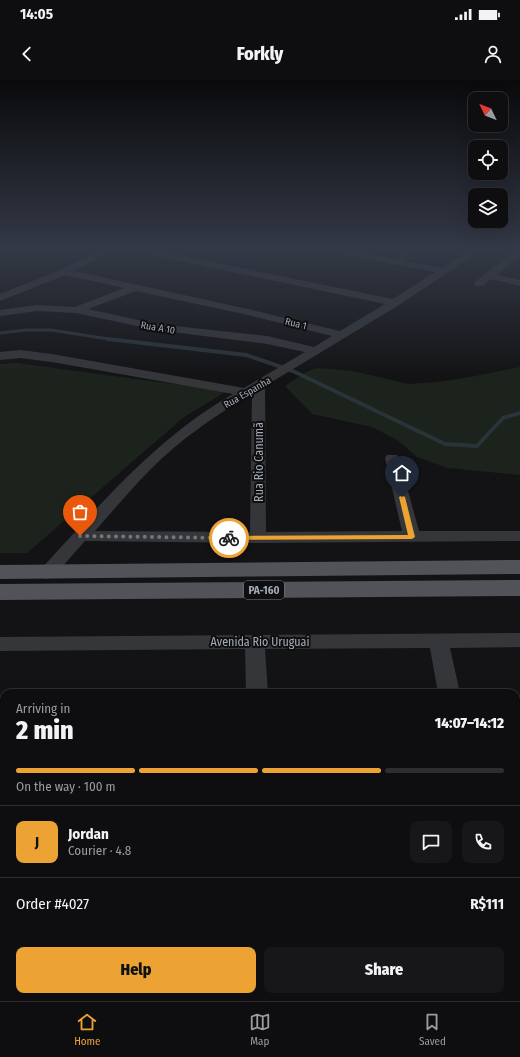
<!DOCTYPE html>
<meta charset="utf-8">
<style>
:root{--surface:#0e0e10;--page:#171719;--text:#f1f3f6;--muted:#9b9c9f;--line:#2e2e30;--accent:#eca334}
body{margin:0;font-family:"Fira Sans Condensed",sans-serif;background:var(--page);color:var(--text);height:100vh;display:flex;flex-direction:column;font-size:15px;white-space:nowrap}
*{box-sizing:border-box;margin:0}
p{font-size:13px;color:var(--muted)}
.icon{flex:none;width:22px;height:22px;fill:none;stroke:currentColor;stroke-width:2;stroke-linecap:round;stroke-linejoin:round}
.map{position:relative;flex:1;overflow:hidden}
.panel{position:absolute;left:0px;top:609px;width:520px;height:312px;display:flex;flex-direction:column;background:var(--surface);border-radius:12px 12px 0 0;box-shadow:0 4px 16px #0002,0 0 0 1px var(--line)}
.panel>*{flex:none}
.needle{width:26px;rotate:313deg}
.tools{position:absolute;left:468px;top:12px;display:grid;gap:8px}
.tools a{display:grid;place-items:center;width:40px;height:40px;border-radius:8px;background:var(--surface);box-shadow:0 4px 16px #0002,0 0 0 1px var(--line);font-size:20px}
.pin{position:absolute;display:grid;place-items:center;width:34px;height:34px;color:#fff;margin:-41px -17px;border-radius:50% 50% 50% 0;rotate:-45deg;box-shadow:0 0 4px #0007}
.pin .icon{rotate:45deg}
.courier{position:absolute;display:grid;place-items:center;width:40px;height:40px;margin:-20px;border:3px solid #eca334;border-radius:50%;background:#fff;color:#222;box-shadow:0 1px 5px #0007}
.overview em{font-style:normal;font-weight:800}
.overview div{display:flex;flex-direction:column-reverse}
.overview{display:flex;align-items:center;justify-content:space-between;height:68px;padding:0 16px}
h1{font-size:26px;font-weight:800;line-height:30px}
.bar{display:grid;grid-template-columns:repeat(4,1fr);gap:6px 4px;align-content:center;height:48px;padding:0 16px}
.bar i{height:5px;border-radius:3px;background:var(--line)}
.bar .selected{background:var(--accent)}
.bar p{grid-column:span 4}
.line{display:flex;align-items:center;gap:10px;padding:0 16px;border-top:1px solid var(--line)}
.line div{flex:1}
.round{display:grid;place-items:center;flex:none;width:42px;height:42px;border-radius:8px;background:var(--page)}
.cta{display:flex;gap:8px;margin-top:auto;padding:8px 16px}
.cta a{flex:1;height:46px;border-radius:8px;background:var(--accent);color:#111;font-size:16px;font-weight:800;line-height:46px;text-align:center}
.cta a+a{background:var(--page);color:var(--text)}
.status{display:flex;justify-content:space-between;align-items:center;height:28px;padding:0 20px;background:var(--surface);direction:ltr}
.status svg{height:11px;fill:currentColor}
header{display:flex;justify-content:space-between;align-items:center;height:52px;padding:0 16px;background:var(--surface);font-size:18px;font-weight:800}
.tab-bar{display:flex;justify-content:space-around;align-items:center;height:56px;border-top:1px solid var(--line);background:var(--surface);font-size:11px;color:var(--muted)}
.tab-bar a{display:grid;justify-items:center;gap:2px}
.tab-bar .selected{color:var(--accent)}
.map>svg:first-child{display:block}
</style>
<div class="status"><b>14:05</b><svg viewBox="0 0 49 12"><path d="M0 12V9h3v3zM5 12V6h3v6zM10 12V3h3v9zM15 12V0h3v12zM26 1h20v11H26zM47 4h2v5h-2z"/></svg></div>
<header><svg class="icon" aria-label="back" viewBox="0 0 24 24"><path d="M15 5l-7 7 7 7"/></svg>Forkly<svg class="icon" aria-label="person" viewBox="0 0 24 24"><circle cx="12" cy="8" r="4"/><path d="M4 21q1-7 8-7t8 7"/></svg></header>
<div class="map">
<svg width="520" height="921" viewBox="0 0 520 921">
<rect width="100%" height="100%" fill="#131315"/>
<path fill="#1c231c" d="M16,283L227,311L184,337L27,473H0V284Z
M520,287V395L448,388L417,377L397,360L372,347L312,334L285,306L306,292L317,288L353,291L408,304L437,302L465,298Z"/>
<path fill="#2a3338" d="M0,683L4,685V869L0,867Z
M86,917H368L377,921H93Z"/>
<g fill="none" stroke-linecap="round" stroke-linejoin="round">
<path stroke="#2a3338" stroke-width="3" d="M0,171L15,169
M0,253L25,250H51L115,260"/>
<path stroke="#2a3338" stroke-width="4" d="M108,259L246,275L293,291L445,364L477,366L503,338L520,333"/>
<path fill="#34363a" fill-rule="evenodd" d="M105,169H116L74,191L248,229L340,251L385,224L137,172L132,169H148L393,219L435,192L330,172L326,169H342L397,179L401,169H409L406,181L442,188L471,169H481L480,171L399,225L265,306L266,452L402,451L385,378L387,375H397L399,378L419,451H520V461L258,463L85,461L53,497L47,499L41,497L38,493L41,489C100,425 156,358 233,314L52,282L20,278L0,280V272L20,270L52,274L244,308L305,272L267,264L156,250L76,233L37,231L0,236V230L37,225L75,227L124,208L65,195L0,221V214L60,190ZM136,211L248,235L332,256L314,267L267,256L156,244L88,229ZM252,314L250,452L95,451C113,431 131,409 150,390C179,360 216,335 252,314Z
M517,169H520V176L497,195L520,200V206L491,199L483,206H475L474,204L475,202Z
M520,553V567L450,568L460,613H438L430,568L265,569L268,613H246L245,569L0,571V557Z
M0,631L4,633V651L0,649Z
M516,906L520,911V921H494L493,917H516Z
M396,917H436L438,921H398Z"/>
<path fill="#515359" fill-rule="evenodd" d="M520,480V494L0,499V485Z
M520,500V516L0,520V504Z"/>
</g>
<linearGradient id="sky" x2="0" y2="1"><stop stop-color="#0a0a0c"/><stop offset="0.57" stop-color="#333946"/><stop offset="1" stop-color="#333946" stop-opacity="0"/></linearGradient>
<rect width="520" height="297" fill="url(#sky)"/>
<path fill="#eca334" d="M402,415L405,417L415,457L412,459L229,460L226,458L229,456L408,455L399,417Z"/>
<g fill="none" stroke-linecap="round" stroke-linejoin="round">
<path stroke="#72767d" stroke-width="4" stroke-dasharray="0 7.2" d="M80,456L229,458"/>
</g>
<g text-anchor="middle" stroke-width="4" stroke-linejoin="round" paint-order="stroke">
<g font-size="10" fill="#a5abb5" stroke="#0e0e10">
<text transform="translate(296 243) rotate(14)" y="4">Rua 1</text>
<text transform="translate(158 247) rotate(10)" y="4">Rua A 10</text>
<text transform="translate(247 312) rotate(-30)" y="4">Rua Espanha</text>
</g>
<rect fill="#0e0e10" stroke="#787c84" stroke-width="1" x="244" y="501" width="40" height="18" rx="3"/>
<g font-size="11" font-weight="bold" fill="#a5abb5">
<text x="264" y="514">PA-160</text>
</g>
<g font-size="12" fill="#a5abb5" stroke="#0e0e10">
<text transform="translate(259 382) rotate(-90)" y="4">Rua Rio Canumã</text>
<text x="260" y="566">Avenida Rio Uruguai</text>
</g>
</g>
</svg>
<div class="tools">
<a><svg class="needle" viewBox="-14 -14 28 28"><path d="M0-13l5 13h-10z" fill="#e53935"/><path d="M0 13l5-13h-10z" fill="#9b9c9f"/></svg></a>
<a><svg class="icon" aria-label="locate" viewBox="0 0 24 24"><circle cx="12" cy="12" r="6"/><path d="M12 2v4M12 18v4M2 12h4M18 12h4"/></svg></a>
<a><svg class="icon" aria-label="layers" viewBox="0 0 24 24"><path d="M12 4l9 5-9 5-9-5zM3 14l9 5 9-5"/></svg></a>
</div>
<div class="pin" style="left:80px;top:456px;background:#ea580c"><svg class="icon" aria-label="bag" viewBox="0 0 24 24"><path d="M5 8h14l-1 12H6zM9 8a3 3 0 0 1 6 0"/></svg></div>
<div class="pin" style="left:402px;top:417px;background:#1f2937"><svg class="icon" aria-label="home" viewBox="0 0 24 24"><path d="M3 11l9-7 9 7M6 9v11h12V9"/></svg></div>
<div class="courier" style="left:229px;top:458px"><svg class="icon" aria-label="bike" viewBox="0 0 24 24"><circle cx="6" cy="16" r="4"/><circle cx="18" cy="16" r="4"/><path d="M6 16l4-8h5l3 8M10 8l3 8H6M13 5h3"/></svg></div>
<section class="panel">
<div class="overview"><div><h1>2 min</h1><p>Arriving in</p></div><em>14:07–14:12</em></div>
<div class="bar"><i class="selected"></i><i class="selected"></i><i class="selected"></i><i></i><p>On the way · 100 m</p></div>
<div class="line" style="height:72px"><b class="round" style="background:var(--accent);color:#111">J</b><div><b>Jordan</b><p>Courier · 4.8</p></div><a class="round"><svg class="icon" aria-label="chat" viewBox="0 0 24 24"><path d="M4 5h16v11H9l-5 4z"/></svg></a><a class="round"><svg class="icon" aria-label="phone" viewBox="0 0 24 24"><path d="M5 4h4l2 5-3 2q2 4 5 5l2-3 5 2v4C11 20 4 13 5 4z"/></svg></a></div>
<div class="line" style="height:52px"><div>Order #4027</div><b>R$111</b></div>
<div class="cta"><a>Help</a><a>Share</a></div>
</section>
</div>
<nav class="tab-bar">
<a class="selected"><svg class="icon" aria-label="home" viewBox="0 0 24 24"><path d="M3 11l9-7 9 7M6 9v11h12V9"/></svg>Home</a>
<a><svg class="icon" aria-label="map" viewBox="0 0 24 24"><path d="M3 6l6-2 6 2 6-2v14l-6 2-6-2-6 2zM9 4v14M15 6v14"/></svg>Map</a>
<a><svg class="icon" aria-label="saved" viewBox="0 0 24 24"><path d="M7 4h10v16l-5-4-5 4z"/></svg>Saved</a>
</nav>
